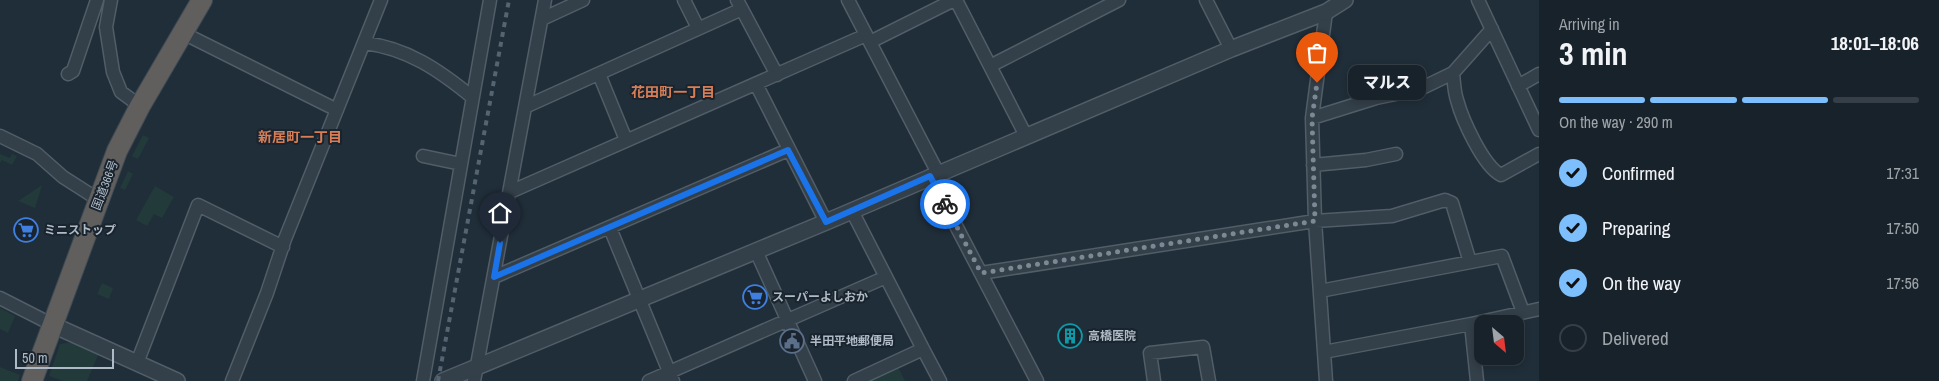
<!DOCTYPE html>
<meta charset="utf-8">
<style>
:root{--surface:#18222b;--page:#252f37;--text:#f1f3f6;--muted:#9fa4a9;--line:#363f47;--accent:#7cbffc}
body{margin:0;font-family:"Archivo Narrow","Noto Sans JP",sans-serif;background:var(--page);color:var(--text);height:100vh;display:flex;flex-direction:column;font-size:19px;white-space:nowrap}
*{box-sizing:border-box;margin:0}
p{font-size:16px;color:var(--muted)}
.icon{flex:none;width:28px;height:28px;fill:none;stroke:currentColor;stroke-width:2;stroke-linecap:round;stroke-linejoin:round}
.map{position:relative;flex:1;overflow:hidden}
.details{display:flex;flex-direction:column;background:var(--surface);width:400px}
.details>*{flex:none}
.needle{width:32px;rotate:152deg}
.buttons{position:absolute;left:1474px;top:315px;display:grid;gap:10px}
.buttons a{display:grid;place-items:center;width:50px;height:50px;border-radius:10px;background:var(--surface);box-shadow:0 2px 8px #0003,0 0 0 1px var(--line);font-size:25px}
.scale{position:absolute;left:15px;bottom:12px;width:99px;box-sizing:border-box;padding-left:5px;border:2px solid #aebac6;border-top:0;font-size:14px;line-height:18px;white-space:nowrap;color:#aebac6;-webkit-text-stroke:4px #19242e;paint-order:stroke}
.pin{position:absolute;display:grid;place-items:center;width:42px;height:42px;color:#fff;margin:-51px -21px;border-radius:50% 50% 50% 0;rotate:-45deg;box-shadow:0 0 5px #0007}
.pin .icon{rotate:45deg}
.courier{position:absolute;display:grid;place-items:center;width:50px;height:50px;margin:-25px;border:4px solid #1a73e8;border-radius:50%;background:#fff;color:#222;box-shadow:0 1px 6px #0007}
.bubble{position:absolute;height:35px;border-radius:10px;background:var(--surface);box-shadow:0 2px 8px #0003,0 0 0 1px var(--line);font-size:16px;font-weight:800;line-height:35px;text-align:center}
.headline em{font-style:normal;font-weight:800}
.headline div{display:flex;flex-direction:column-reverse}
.headline{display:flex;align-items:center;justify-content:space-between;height:85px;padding:0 20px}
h1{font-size:32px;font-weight:800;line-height:38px}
.bar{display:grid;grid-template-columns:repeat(4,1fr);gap:8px 5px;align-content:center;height:60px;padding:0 20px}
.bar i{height:6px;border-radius:4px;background:var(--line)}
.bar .on{background:var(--accent)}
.bar p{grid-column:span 4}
ol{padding:0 20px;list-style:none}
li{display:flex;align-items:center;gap:15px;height:55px}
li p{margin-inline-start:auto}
li .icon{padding:5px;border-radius:50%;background:var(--accent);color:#111;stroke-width:4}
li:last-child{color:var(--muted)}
li i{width:28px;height:28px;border:2px solid var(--line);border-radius:50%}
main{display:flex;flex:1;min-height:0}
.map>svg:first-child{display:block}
</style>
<main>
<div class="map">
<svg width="1539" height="381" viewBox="0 0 1539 381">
<rect width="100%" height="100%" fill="#202e39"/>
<path fill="#223a3a" d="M143,135L149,138L138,159L132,156Z
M0,154L10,158L12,154L17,156L12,165L2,160L0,163Z
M128,171L133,174L125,190L120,188Z
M42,185L35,208L18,201Z
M155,186L174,197L162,218L154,214L147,226L136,220Z
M102,283L113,288L109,299L97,294Z
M0,308L15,316L8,333L0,329Z
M72,342L99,353L87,381H64L49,376L60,344Z
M897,365L905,381H863Z
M0,367L20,375L18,381H0Z"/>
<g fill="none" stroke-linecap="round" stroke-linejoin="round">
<g stroke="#515d67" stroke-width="15">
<path id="minor" d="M111,0L106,27L113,72L121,92L140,106
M684,0L698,28
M737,0L777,75
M848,0L938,173
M956,0L1026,136
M1206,0L1231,49
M1478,0L1539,130
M542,19L583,0
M183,33L337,110
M870,42L954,0
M364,43C407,48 439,70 472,97
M990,66L1119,0
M1453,73C1454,82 1454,91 1457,100C1462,119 1483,166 1501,175L1539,154
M68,74L73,71L97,0
M599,74L626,140
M756,84L826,222
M1518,86L1539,74
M527,106L742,9
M1312,118L1376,98L1420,89L1453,73L1492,29
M0,136L37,154L63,177L99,200
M423,156L461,164
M1313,165L1366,160L1396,154
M930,176L1037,381
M510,192L866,35
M852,211L923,349
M610,228L673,381
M756,251L815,381
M981,273L1315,221L1392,216L1445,200L1452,203L1470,262
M494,277L788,150
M1320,291L1502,256L1523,312
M0,298L53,325
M1471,324L1477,381
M1324,352L1471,324L1539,309
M137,363L198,205L283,247
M232,381L267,293L285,239L381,0
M423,381L490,0
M474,381L545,0
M649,381L886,277
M854,381L923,349L940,381
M1154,381L1150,353L1203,347L1209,381
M1326,381L1315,221L1312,118L1326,12"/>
</g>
<g stroke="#515d67" stroke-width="18">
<path id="tertiary" d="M53,325L177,381
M443,381L826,222L1231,49L1326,12L1345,0"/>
</g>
<g stroke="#3e4a54" stroke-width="22">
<path id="trunk" d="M32,381L117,151L140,106L202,0"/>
</g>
<use href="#minor" stroke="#333f49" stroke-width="12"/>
<use href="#tertiary" stroke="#333f49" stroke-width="15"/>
<use href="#trunk" stroke="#605f5d" stroke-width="20"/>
<path stroke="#556471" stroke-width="4" stroke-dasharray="5 5" stroke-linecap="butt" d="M438,381L509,0"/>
</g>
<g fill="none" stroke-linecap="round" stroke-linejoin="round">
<path stroke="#7c8995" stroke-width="5" stroke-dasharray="0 9" d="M945,204L981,273L1315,221L1312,118L1317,83"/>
<path stroke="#1a73e8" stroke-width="6" d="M500,243L494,277L788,150L826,222L930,176L945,204"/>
</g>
<defs>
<g id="supermarket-ring" transform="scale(1.25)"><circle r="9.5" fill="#19242e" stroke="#3f7fe0" stroke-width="1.5"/><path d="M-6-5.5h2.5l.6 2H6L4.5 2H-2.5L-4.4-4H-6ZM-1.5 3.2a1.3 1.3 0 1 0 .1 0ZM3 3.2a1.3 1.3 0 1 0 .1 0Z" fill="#3f7fe0"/></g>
<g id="building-ring" transform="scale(1.25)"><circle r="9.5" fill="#19242e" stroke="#0f9aa8" stroke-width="1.5"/><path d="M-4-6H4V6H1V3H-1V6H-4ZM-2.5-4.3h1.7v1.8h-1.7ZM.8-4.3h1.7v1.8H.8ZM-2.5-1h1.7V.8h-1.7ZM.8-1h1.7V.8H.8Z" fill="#0f9aa8"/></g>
<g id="civic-ring" transform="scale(1.25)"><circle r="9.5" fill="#19242e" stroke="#5c6f8a" stroke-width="1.5"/><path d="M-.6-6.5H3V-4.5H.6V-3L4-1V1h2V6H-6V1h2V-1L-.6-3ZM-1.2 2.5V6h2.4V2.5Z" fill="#5c6f8a"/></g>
</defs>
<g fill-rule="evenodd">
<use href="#supermarket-ring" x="26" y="230"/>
<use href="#supermarket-ring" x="755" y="297"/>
<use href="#building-ring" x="1070" y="336"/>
<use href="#civic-ring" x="792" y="341"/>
</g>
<g text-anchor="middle" stroke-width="4" stroke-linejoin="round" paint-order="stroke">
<g font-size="12" fill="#aebac6" stroke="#19242e">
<text transform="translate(105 185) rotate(-69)" y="4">国道366号</text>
</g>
<g font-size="12" font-weight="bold" fill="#aebac6" stroke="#19242e" text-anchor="start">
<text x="44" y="234">ミニストップ</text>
<text x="772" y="301">スーパーよしおか</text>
<text x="1088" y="340">高橋医院</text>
<text x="810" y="345">半田平地郵便局</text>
</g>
<g font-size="14" font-weight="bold" fill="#d87e57" stroke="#19242e">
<text x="673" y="97">花田町一丁目</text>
<text x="300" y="142">新居町一丁目</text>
</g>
</g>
</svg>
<div class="buttons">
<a><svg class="needle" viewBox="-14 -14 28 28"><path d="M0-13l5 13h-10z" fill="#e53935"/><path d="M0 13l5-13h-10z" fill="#9fa4a9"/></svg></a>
</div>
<div class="scale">50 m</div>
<div class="pin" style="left:1317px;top:83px;background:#ea580c"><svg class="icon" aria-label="bag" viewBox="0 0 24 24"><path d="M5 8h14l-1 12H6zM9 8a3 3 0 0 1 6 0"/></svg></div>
<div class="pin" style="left:500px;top:243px;background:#1f2937"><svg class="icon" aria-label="home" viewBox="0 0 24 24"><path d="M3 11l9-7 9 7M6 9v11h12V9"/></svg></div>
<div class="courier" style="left:945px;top:204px"><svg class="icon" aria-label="bike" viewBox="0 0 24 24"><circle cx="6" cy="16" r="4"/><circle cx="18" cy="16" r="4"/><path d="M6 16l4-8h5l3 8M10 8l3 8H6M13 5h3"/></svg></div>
<div class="bubble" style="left:1348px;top:65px;width:78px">マルス</div>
</div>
<section class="details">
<div class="headline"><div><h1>3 min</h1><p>Arriving in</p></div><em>18:01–18:06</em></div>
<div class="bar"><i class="on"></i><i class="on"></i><i class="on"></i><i></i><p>On the way · 290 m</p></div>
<ol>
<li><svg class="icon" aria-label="check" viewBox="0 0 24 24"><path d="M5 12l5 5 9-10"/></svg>Confirmed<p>17:31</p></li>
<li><svg class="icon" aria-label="check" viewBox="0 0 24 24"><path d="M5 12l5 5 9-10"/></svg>Preparing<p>17:50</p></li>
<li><svg class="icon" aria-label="check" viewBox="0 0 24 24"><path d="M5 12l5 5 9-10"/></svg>On the way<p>17:56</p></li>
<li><i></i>Delivered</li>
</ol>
</section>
</main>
